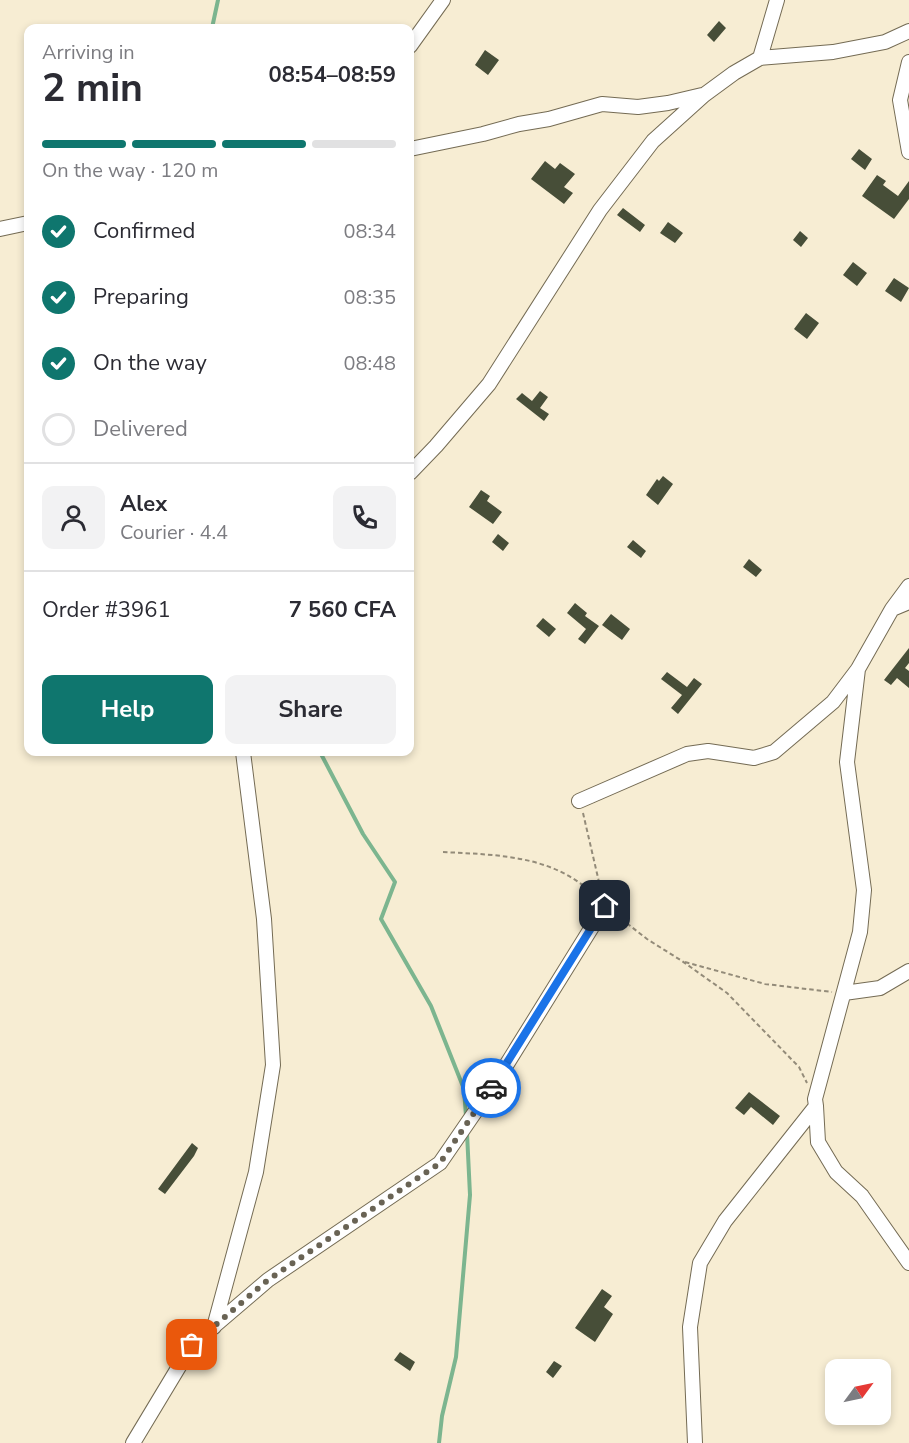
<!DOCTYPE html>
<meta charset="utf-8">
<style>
:root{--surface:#fff;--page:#f2f2f3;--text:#2b2b33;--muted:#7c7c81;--line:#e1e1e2;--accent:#0f766e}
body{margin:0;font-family:"Nunito Sans",sans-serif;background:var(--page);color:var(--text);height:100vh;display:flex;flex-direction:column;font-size:22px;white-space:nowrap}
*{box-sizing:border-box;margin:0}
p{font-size:20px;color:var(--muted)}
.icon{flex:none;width:33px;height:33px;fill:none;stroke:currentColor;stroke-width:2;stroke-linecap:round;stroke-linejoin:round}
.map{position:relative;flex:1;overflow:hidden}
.sheet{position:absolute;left:24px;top:24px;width:390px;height:732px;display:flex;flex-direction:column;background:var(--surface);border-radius:12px;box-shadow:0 3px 9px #0003}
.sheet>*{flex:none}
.needle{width:39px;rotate:57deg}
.fabs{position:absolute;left:825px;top:1359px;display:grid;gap:12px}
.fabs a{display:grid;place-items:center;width:66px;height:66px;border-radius:12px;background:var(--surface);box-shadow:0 3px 9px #0003;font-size:30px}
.pin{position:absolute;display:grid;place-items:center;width:51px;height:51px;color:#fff;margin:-26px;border-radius:12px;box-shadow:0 3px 9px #0006}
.courier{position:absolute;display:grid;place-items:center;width:60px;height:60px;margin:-30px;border:4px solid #1a73e8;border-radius:50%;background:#fff;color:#222;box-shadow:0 2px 8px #0007}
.head em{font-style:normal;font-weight:700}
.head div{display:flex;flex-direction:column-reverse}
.head{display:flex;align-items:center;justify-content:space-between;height:102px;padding:0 18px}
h1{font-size:39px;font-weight:700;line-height:45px}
.bar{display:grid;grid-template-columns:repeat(4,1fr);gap:9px 6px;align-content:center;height:72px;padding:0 18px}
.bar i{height:8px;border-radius:4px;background:var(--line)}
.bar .active{background:var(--accent)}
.bar p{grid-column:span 4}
.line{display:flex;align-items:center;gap:15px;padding:0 18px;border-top:2px solid var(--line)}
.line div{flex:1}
.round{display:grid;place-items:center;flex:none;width:63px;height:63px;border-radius:12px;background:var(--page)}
ol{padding:0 18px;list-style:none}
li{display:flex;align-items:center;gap:18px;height:66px}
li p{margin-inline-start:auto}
li .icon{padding:6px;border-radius:50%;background:var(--accent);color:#fff;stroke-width:4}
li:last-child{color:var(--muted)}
li i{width:33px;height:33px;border:3px solid var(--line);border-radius:50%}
.action{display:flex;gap:12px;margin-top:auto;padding:12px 18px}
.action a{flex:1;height:69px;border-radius:12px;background:var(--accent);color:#fff;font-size:24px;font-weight:700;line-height:69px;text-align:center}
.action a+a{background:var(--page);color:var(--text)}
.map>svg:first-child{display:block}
</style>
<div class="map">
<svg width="909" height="1443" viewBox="0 0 909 1443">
<rect width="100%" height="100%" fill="#f7edd3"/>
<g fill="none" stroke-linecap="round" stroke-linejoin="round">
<path stroke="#7cb58f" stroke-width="4" d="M212,28L218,0
M320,752L363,834L395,882L381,919L431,1006L464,1089L466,1116
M439,1443L442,1416L456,1357L470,1195L467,1133"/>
</g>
<path fill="#474e38" d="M719,21L726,28L714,42L707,35Z
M485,50L499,60L488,75L475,65Z
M859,149L872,159L865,170L851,159Z
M545,161L555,169L560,163L575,174L564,187L573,193L564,204L531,179Z
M877,175L886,181L883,185L898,196L909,181V199L894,219L862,196Z
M623,208L645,225L640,232L617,215Z
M668,222L683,233L675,243L660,233Z
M800,231L808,238L801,247L793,240Z
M853,262L867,273L857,286L843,275Z
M894,278L909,288L901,302L885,291Z
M806,313L819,323L807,339L794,329Z
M540,391L548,397L540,408L549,414L544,421L516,399L522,393L532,401Z
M663,476L673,484L658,505L646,495L657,479L659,481Z
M481,490L490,496L487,501L502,512L493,524L469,507Z
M498,534L509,543L503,551L492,542Z
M633,540L646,551L641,558L627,547Z
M749,559L762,570L756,577L743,567Z
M575,603L587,613L585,616L599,626L585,644L578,639L586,629L567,613Z
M611,614L630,629L622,640L602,625Z
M543,618L556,629L549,637L536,626Z
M909,648V663L905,668L909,671V688L897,678L891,685L884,680Z
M667,672L687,687L694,678L702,684L678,714L671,708L682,695L661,679Z
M749,1092L780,1116L773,1125L751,1107L744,1115L735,1108Z
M192,1143L198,1148L194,1156L165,1194L158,1189Z
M602,1289L612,1296L604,1307L613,1314L595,1342L575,1328Z
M400,1352L415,1362L410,1371L394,1360Z
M554,1361L562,1366L553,1378L546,1372Z"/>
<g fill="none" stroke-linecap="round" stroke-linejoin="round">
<g stroke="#746b54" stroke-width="16">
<path id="minor" d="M410,46L443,0
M760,58L777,0
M909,62L900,100L909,152
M410,149L483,134L519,124L549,119L602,104L638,107L668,103L702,95
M0,229L28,223
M410,473L436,446L489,384L600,210L653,141L704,95L734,73L760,58L833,52L885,42L909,31
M892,609L909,586
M579,801L687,754L708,751L754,758L774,752L833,702L858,669L892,609L909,602
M844,993L880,988L909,971
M816,1106L818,1142L836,1172L862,1196L909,1263
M214,1327L256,1172L273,1065L264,919L243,752
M133,1443L192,1345L268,1280L440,1163L497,1080L605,906
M695,1443L690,1327L700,1263L725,1221L816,1106L815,1099L860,932L864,890L847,762L858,669"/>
</g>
<path stroke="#938b79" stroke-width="2" stroke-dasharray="4.5 3" stroke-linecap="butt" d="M583,813L602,895
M443,852C499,855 556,855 597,898
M615,914L647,939L682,961L727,993L799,1067L807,1083
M685,962L765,984L832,992"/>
<use href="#minor" stroke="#fff" stroke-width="14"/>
</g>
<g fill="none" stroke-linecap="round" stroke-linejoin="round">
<path stroke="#696354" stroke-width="6" stroke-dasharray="0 10.8" d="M192,1345L268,1280L440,1163L491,1088"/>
<path stroke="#1a73e8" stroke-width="8" d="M491,1088L605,906"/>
</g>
</svg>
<div class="fabs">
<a><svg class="needle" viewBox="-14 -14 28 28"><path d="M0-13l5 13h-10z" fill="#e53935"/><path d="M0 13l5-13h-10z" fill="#7c7c81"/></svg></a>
</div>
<div class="pin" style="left:192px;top:1345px;background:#ea580c"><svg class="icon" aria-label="bag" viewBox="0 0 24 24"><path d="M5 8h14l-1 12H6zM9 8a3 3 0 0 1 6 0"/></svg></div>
<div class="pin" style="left:605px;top:906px;background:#1f2937"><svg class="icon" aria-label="home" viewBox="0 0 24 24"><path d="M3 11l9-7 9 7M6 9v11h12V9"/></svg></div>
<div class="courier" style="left:491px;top:1088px"><svg class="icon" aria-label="car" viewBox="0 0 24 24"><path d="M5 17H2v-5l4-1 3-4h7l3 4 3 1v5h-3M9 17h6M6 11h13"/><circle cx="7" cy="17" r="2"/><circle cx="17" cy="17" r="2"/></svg></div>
<section class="sheet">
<div class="head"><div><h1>2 min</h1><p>Arriving in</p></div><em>08:54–08:59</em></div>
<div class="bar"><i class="active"></i><i class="active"></i><i class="active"></i><i></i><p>On the way · 120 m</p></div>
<ol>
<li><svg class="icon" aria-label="check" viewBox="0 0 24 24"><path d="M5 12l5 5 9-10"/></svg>Confirmed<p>08:34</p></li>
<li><svg class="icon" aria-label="check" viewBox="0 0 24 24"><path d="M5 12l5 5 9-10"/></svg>Preparing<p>08:35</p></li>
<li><svg class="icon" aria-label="check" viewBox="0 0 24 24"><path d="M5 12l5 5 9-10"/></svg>On the way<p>08:48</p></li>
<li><i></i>Delivered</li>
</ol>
<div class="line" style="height:108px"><a class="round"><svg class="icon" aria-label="person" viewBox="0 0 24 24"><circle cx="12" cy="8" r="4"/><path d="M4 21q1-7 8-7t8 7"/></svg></a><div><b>Alex</b><p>Courier · 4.4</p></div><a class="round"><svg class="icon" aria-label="phone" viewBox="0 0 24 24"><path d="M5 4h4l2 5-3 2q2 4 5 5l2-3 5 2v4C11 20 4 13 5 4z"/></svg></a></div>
<div class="line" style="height:78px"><div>Order #3961</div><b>7 560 CFA</b></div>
<div class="action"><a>Help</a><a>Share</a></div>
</section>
</div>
